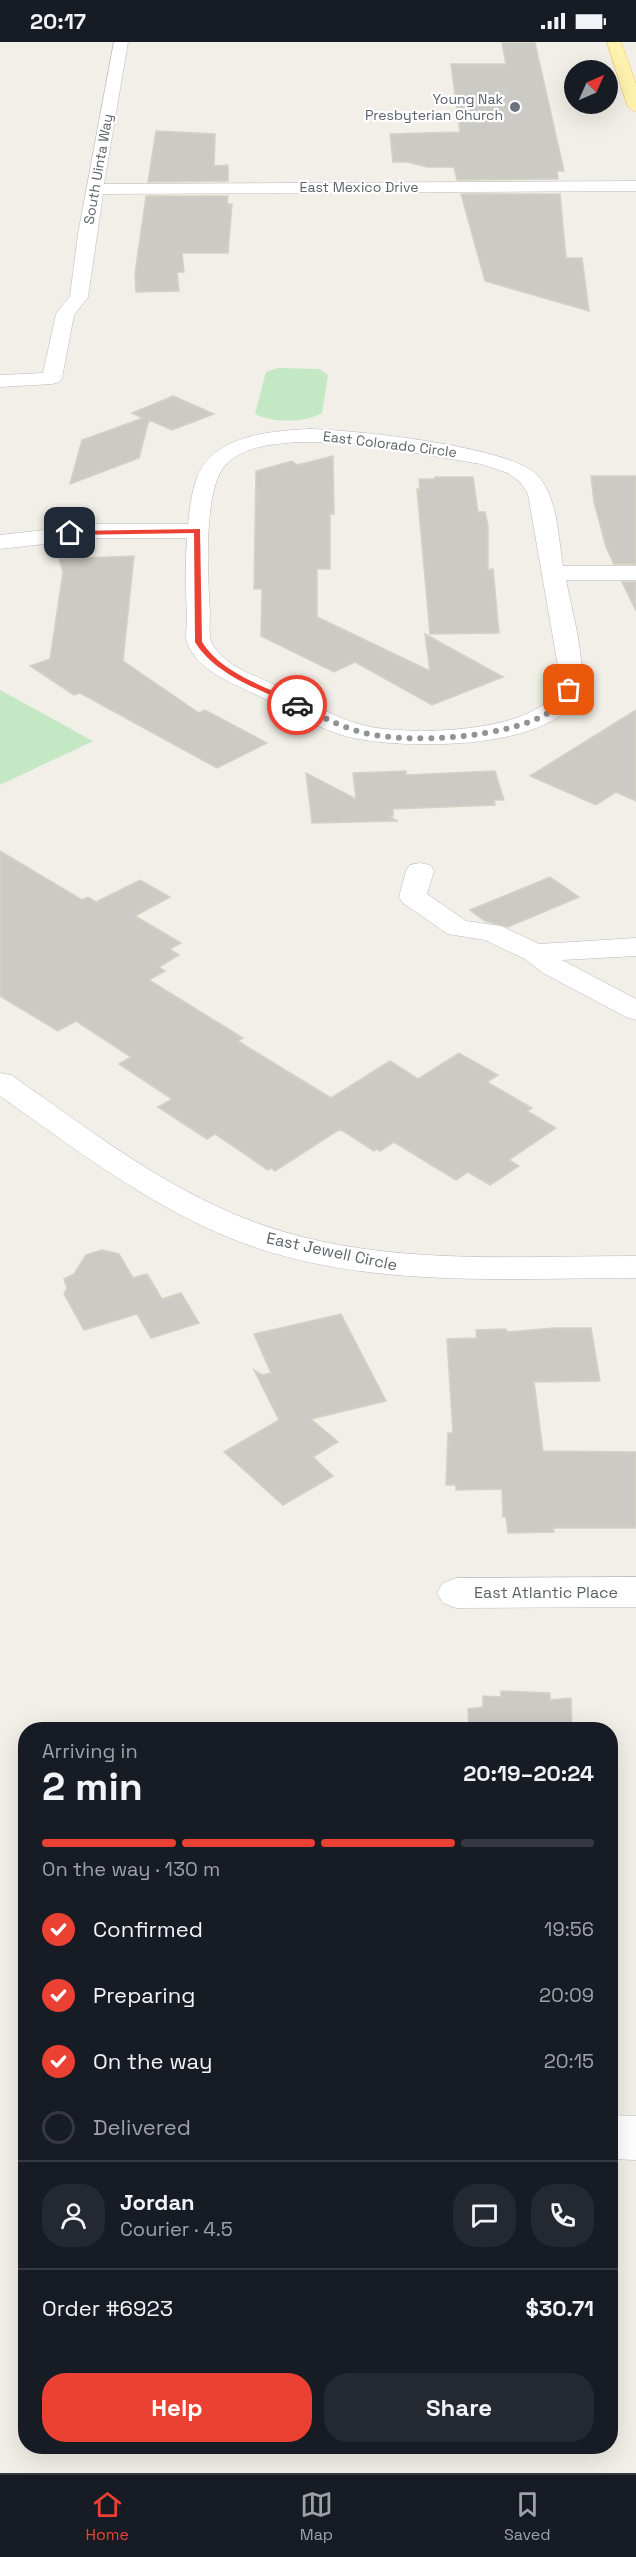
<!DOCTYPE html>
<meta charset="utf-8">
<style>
:root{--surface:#171b24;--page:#242831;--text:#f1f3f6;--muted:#9ea1a6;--line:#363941;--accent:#eb4133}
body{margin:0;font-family:"Space Grotesk",sans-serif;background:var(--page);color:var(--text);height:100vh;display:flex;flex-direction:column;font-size:22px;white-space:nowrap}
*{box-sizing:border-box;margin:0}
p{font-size:20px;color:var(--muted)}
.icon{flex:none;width:33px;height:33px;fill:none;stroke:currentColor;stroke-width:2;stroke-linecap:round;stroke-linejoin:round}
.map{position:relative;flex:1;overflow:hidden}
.panel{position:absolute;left:18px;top:1680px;width:600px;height:732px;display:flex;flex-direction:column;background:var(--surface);border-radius:24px;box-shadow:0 6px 24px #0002}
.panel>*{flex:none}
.needle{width:39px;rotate:45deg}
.tools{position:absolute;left:564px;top:18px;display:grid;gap:12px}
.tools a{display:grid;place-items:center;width:54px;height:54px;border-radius:50%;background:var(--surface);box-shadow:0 6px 24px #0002;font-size:30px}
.pin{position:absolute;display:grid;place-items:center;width:51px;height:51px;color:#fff;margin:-26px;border-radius:12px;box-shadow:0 3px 9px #0006}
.courier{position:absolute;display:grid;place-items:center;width:60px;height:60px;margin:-30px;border:4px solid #eb4133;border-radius:50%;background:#fff;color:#222;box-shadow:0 2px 8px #0007}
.overview em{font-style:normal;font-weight:700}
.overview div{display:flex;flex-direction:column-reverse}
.overview{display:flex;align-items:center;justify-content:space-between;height:102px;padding:0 24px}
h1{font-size:39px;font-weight:700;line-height:45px}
.bar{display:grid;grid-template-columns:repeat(4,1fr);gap:9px 6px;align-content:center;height:72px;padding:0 24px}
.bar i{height:8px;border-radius:4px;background:var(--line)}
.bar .on{background:var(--accent)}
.bar p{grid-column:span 4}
.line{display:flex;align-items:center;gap:15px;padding:0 24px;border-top:2px solid var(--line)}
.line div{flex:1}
.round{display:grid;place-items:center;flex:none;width:63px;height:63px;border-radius:24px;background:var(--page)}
ol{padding:0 24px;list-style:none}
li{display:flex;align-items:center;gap:18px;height:66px}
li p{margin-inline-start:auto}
li .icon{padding:6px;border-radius:50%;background:var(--accent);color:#fff;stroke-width:4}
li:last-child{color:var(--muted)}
li i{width:33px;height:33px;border:3px solid var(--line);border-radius:50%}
.action{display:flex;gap:12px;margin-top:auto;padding:12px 24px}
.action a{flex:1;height:69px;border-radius:24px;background:var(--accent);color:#fff;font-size:24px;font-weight:700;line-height:69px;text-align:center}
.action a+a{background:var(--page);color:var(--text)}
.status{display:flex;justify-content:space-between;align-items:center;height:42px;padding:0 30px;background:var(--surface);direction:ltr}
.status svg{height:16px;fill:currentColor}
.dock{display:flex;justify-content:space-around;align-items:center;height:84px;border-top:2px solid var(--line);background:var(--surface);font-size:16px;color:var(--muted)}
.dock a{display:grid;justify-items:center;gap:3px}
.dock .on{color:var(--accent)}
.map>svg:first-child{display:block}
</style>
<div class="status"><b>20:17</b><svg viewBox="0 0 49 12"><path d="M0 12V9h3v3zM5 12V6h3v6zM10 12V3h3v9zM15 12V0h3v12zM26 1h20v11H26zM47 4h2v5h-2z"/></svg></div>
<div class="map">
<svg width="636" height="2431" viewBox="0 0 636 2431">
<rect width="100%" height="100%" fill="#f1efe7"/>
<path fill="#c4e8c4" d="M278,326L319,327L328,333L322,371C305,381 273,381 255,372L266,330Z
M0,648L93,699L0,743Z"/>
<path fill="#cccac4" stroke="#d6d1c5" stroke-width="1.5" d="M502,1H535L564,129H557L558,137L457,138L454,125H427L408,120H393L390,92L460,90L451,22H506Z
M156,89L215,92L214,124L228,123V139L148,140Z
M461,152H560L566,216H582L589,269L485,239Z
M146,154H228L227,162H232L228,211H182L184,230H177L179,249L136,250L135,232Z
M173,354L214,372L172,388L149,378L139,416L70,442L82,398L143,376L132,371Z
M333,414L334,472H330V527H317V575L430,629L425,592L503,635L432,663L355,620L334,630L261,594L262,547H254L256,429L292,419L297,423Z
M591,434H636V522H614L606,505L594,460Z
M435,435H473L478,470H485L488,484V528L493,527L499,591L430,592L417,447H420L419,437H435Z
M134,514L123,619L199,671L205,668L267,701L217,726L80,651L74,653L30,624L50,617L63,530L59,517Z
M622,540H636V569Z
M636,668V759L616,750L596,763L530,734Z
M406,729V733L495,729L504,758H494L495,763L393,767V774H388L398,779L312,781L306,731L356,757L353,731Z
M0,809L82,858L88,855L96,860L140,838L170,855L135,874L181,901L170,907L179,913L159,925L165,929L149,938L243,996L238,999L331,1056L390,1019L418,1037L459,1011L498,1033L487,1040L532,1066L527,1069L556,1086L509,1118L519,1124L490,1143L468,1130L456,1138L394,1100L380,1109L377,1107L374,1109L340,1087L275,1129L271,1126L268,1128L215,1092L207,1097L158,1065L172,1057L119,1022L131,1015L76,979L58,989L0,954Z
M550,835L579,855L508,885L485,879L470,868Z
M102,1208L119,1212L133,1236L147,1232L162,1257L181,1251L199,1281L151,1296L137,1272L84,1288L64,1252L67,1246L64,1237L74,1232L86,1213Z
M341,1272L386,1359L311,1377L338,1400L313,1415L333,1434L283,1463L224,1410L279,1378L254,1328L262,1333L271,1331L254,1292Z
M554,1286H591L600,1339L534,1340L543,1409L636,1410V1486H553L554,1490L508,1491L506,1475H503L502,1447L456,1448V1443H446L448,1391H453L447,1297L477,1296L476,1288L506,1287L507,1290Z
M501,1649L550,1651V1658L571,1656L572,1688H469L468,1667L483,1665V1654L501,1655Z"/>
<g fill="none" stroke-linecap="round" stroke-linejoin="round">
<g stroke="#b7babe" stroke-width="1">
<path id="minor" d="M114,0H128L104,142L636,139V149L103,152L88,255L74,273L62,336L59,340L52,342L0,345V333L43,331L56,272L70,254L78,192Z
M310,387C354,388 509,404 537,433C558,455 558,495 563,524H636V538H566C571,567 590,628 577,654C551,710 396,708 345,694C315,685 287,668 259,654C233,641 198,630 187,600C185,594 187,584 187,578C186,550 185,523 187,496H98L0,507V493L98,482H188C190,467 191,451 197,436C213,393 270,389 310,387ZM298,400H349L481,422L508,431L521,441L528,452L559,630C557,636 557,646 553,652C527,692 404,694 362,683C332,675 304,657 275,643C257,634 235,628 220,612C217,609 214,605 212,602C208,593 210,579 210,570C208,535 203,455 223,426C239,404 274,402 298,400Z
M420,821L430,823L434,829L427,852L466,879L501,884L539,902L636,896V914L562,918L636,957V978L626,975L543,931L525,917L485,898L448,892L403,861L399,855L406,829L410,823Z
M0,1031L11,1033C82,1082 153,1138 234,1172C361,1226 501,1214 636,1214V1236C492,1236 341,1249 207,1186C132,1151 67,1101 0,1054Z
M636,1535V1565L456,1566L443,1561L437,1551L443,1541L456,1536Z
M610,2073L636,2074V2118L610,2117Z"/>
</g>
<g stroke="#f3c95e" stroke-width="1">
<path id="major" d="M607,0H621L636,42V70L628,65Z"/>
</g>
<use href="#minor" fill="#fff" fill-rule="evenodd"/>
<use href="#major" fill="#fff2ae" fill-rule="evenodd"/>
</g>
<path fill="#eb4133" d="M200,487L202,600C222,632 267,645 300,661V664H294C260,647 216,634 195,600L194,491L70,493L66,491L70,489Z"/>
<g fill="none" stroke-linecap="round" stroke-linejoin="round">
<path stroke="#929494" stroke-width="6" stroke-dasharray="0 10.8" d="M297,663C318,672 338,684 361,690C406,703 512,696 551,669C558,664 563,656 569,648"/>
</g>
<circle fill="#6b7280" stroke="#fff" stroke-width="2" cx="515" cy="65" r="6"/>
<g text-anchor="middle" stroke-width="4.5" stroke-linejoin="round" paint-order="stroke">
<g font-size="14" fill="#5b616d" stroke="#fff" text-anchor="end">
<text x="503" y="62">Young Nak<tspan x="503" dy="16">Presbyterian Church</tspan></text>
</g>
<g font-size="14" fill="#5f6368" stroke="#fff">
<text transform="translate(98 127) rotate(-80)" y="5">South Uinta Way</text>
<text x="359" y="150">East Mexico Drive</text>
<text transform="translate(390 402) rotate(7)" y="5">East Colorado Circle</text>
</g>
<g font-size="16" fill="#5f6368" stroke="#fff">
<text transform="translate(332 1209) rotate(12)" y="6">East Jewell Circle</text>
<text x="546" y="1556">East Atlantic Place</text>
</g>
</g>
</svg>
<div class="tools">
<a><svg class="needle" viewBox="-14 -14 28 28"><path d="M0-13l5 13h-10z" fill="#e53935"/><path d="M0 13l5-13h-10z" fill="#9ea1a6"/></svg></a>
</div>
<div class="pin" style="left:569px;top:648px;background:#ea580c"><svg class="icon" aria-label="bag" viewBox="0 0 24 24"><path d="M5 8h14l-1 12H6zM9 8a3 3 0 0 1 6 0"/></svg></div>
<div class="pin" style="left:70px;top:491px;background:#1f2937"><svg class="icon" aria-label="home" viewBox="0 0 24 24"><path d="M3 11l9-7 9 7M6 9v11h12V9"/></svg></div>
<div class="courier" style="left:297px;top:663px"><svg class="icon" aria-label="car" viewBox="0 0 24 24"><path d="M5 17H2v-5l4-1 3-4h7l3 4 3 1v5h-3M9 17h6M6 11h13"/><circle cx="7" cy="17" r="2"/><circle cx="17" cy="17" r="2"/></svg></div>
<section class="panel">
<div class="overview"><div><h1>2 min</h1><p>Arriving in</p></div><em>20:19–20:24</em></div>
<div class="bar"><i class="on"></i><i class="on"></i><i class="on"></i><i></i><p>On the way · 130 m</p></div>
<ol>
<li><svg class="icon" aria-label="check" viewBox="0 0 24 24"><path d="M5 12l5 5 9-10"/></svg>Confirmed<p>19:56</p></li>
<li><svg class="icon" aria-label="check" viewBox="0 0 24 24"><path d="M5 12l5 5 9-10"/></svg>Preparing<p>20:09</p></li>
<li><svg class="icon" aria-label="check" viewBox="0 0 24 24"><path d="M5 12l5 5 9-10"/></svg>On the way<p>20:15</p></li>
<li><i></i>Delivered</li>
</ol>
<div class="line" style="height:108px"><a class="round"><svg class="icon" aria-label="person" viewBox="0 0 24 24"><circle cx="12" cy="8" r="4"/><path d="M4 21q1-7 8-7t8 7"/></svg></a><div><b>Jordan</b><p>Courier · 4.5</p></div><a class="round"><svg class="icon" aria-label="chat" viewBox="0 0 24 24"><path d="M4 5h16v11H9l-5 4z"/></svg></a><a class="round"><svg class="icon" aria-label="phone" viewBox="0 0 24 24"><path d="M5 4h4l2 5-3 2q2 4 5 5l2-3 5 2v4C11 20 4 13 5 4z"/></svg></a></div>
<div class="line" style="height:78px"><div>Order #6923</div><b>$30.71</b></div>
<div class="action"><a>Help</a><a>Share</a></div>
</section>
</div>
<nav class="dock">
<a class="on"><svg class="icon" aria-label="home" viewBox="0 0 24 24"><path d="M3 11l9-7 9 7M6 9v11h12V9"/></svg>Home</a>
<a><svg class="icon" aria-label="map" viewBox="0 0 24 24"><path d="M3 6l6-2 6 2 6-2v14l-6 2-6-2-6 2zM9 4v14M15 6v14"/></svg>Map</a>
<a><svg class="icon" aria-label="saved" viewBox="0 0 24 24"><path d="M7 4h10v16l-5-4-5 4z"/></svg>Saved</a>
</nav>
